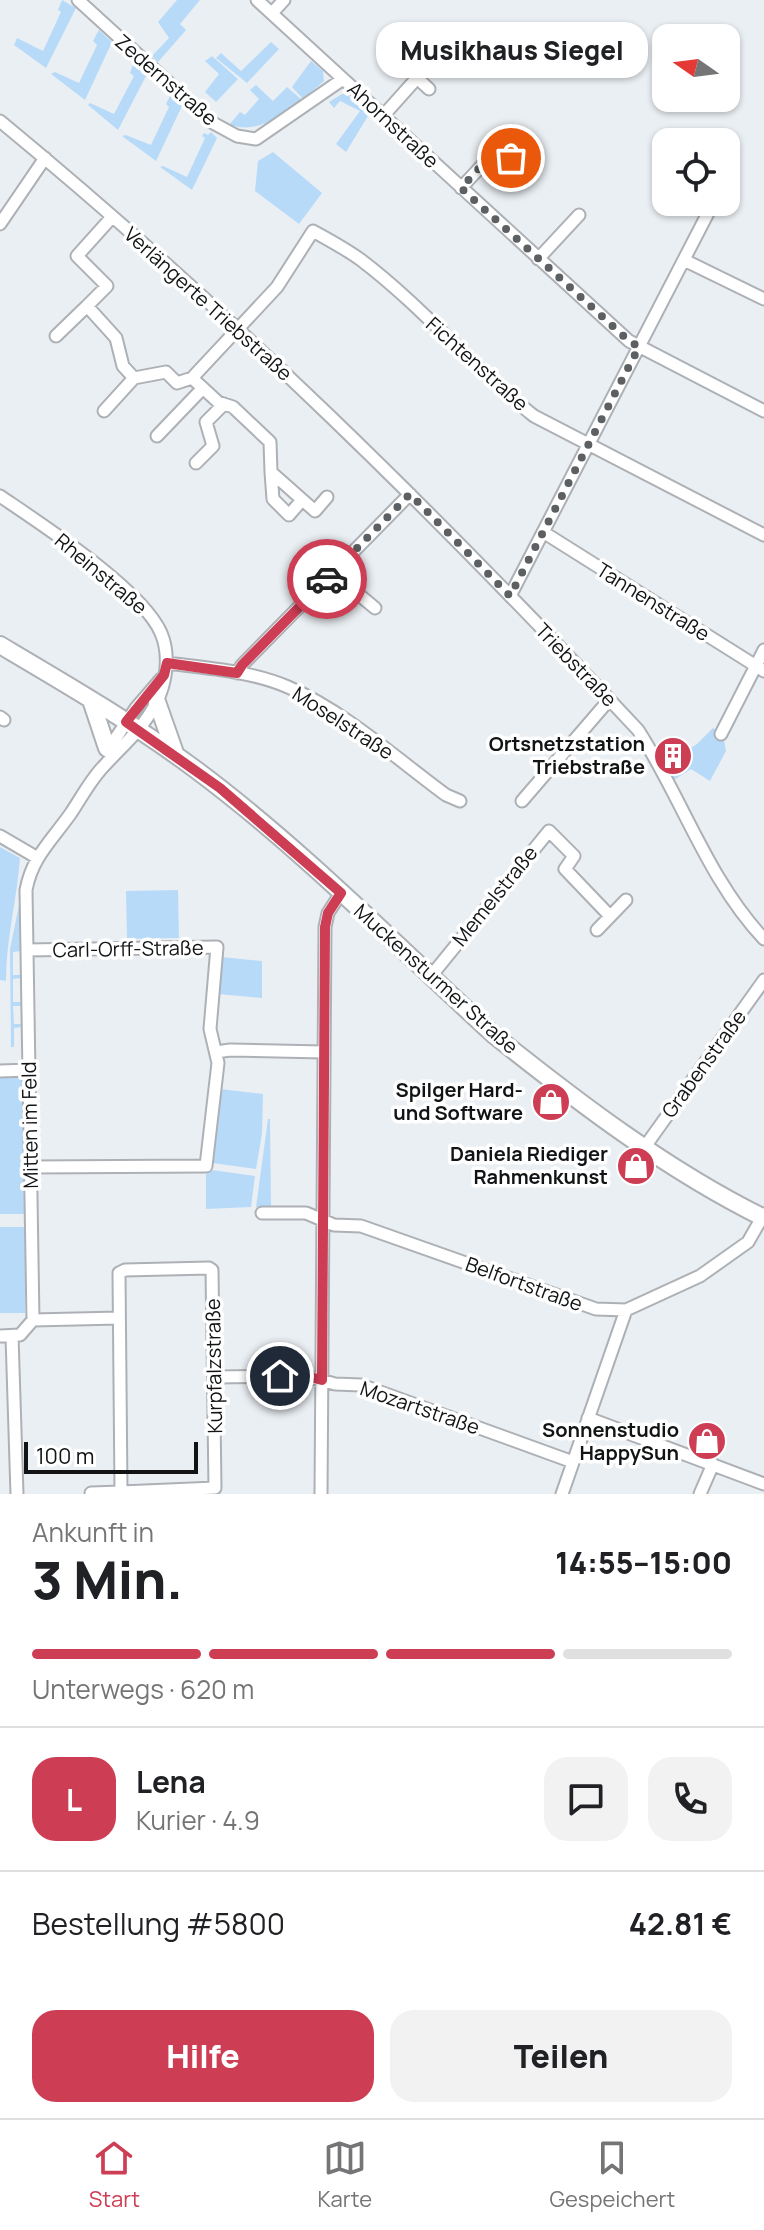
<!DOCTYPE html>
<html lang="de">
<meta charset="utf-8">
<style>
:root{--surface:#fff;--page:#f2f2f2;--text:#202124;--muted:#757577;--line:#e0e0e0;--accent:#cd3d54}
body{margin:0;font-family:Manrope,sans-serif;background:var(--page);color:var(--text);height:100vh;display:flex;flex-direction:column;font-size:30px;white-space:nowrap}
*{box-sizing:border-box;margin:0}
p{font-size:26px;color:var(--muted)}
.icon{flex:none;width:44px;height:44px;fill:none;stroke:currentColor;stroke-width:2;stroke-linecap:round;stroke-linejoin:round}
.map{position:relative;height:1494px;overflow:hidden}
.side{display:flex;flex-direction:column;background:var(--surface);flex:1}
.side>*{flex:none}
.needle{width:52px;rotate:284deg}
.controls{position:absolute;left:652px;top:24px;display:grid;gap:16px}
.controls a{display:grid;place-items:center;width:88px;height:88px;border-radius:16px;background:var(--surface);box-shadow:0 2px 6px #0004;font-size:40px}
.scale{position:absolute;left:24px;bottom:20px;width:174px;box-sizing:border-box;padding-left:8px;border:4px solid #111314;border-top:0;font-size:22px;line-height:28px;white-space:nowrap;color:#111314;-webkit-text-stroke:6px #fff;paint-order:stroke}
.pin{position:absolute;display:grid;place-items:center;width:68px;height:68px;color:#fff;margin:-34px;border:4px solid #fff;border-radius:50%;box-shadow:0 2px 8px #0007}
.courier{position:absolute;display:grid;place-items:center;width:80px;height:80px;margin:-40px;border:6px solid #cd3d54;border-radius:50%;background:#fff;color:#222;box-shadow:0 2px 10px #0007}
.bubble{position:absolute;height:56px;border-radius:24px;background:var(--surface);box-shadow:0 2px 6px #0004;font-size:26px;font-weight:800;line-height:56px;text-align:center}
.summary em{font-style:normal;font-weight:800}
.summary div{display:flex;flex-direction:column-reverse}
.summary{display:flex;align-items:center;justify-content:space-between;height:136px;padding:0 32px}
h1{font-size:52px;font-weight:800;line-height:60px}
.bar{display:grid;grid-template-columns:repeat(4,1fr);gap:12px 8px;align-content:center;height:96px;padding:0 32px}
.bar i{height:10px;border-radius:6px;background:var(--line)}
.bar .current{background:var(--accent)}
.bar p{grid-column:span 4}
.line{display:flex;align-items:center;gap:20px;padding:0 32px;border-top:2px solid var(--line)}
.line div{flex:1}
.round{display:grid;place-items:center;flex:none;width:84px;height:84px;border-radius:24px;background:var(--page)}
.action{display:flex;gap:16px;margin-top:auto;padding:16px 32px}
.action a{flex:1;height:92px;border-radius:24px;background:var(--accent);color:#fff;font-size:32px;font-weight:800;line-height:92px;text-align:center}
.action a+a{background:var(--page);color:var(--text)}
.tab-bar{display:flex;justify-content:space-around;align-items:center;height:112px;border-top:2px solid var(--line);background:var(--surface);font-size:22px;color:var(--muted)}
.tab-bar a{display:grid;justify-items:center;gap:4px}
.tab-bar .current{color:var(--accent)}
.map>svg:first-child{display:block}
</style>
<div class="map">
<svg width="764" height="1494" viewBox="0 0 764 1494">
<rect width="100%" height="100%" fill="#eaeff3"/>
<path fill="#b8daf9" d="M62,0L76,8L46,68L14,45L17,38L43,51L61,12L58,10Z
M177,0H200L180,24L186,30L158,62L152,56L169,38L158,22Z
M99,30L112,42L85,100L51,74L55,72L79,83L97,45L93,41Z
M271,42L279,49L247,83L216,58L221,53L241,71Z
M212,56L238,79L216,102L205,92L219,74L205,61Z
M311,61L323,71L324,81L303,99L292,87Z
M133,64L147,74L118,130L88,105L90,103L114,114L134,76L130,73Z
M256,85L273,101L287,87L302,100C276,116 262,134 229,125L240,112L245,115L259,99L250,90Z
M342,94H347L368,116L346,152L336,144L360,111L340,101L334,108L329,102Z
M170,96L182,106L156,161L122,136L126,135L151,145L169,107L166,104Z
M211,132L217,138L192,190L160,167L163,166L187,177L205,138L202,136L204,133L208,135Z
M273,152L322,193L299,224L255,191L258,161Z
M713,728L723,735L726,751L710,781L691,769L674,780L665,765L697,744Z
M0,847L20,858C17,900 6,938 6,981L0,980Z
M178,890L179,938L127,939L126,891Z
M20,900L21,951L13,952V975H21V978L13,979V1002H22V1006H13L14,1024H22V1027L14,1028V1047H11L10,949Z
M222,957L262,961V998L218,994Z
M0,1078H22L24,1214H0Z
M220,1089L263,1094L262,1134L256,1169L213,1163Z
M268,1119H270L271,1206L256,1207Z
M212,1170L255,1176L251,1207L206,1209V1174Z
M0,1227H25V1313H0Z"/>
<g fill="none" stroke-linecap="round" stroke-linejoin="round">
<g stroke="#adb1b6" stroke-width="15">
<path id="street" d="M78,0L213,123L237,136L256,139L343,79
M257,0L629,341L764,411
M272,13L284,0
M383,116L417,78L429,89
M0,121C227,308 437,515 638,730C682,798 708,880 764,939
M461,188L499,147L511,158
M112,217L77,256L107,286L87,306L116,338L123,366L134,378L166,372L177,383L192,378
M0,224L45,158
M538,259L579,215
M684,260L764,299
M56,336L87,306
M104,411L134,378
M157,436L203,388
M196,463L213,446L206,422L224,404
M271,472L273,499L289,515L302,500
M0,496C41,524 142,589 161,633C170,654 167,682 156,703C143,729 121,747 102,768C90,781 81,798 71,813C52,840 32,857 26,890L33,1320L20,1335L0,1336
M327,497L315,511L271,472L270,442L233,407L218,402L192,378L277,287L313,231C329,240 346,249 361,260C423,307 473,368 534,416L764,535
M543,532L764,671
M333,573L375,608
M510,596L708,213
M167,663C207,668 251,671 288,687C344,711 397,759 446,795L460,801
M237,673L242,665L410,494
M0,717L4,720
M721,734L764,650
M107,751L136,708L161,679
M522,801L609,700
M0,836L36,857
M597,930L626,900
M27,950L217,947L210,1029L218,1063L206,1166L31,1167
M431,976L549,831L574,856L565,869L609,915
M216,1052L230,1050L323,1052
M0,1071L29,1070
M644,1148L764,980
M262,1213H306L334,1225L361,1226L596,1309L626,1310L700,1276L748,1242L764,1214
M209,1268L212,1270L215,1488L121,1492L119,1273L125,1270Z
M33,1320L119,1318
M12,1336L17,1494
M214,1377L306,1376L335,1384L361,1385L573,1462
M588,1418L764,1484
M91,1493L121,1492
M321,1494L325,927L328,913L341,893
M562,1494L626,1310
M700,1494L713,1464"/>
</g>
<g stroke="#adb1b6" stroke-width="20">
<path id="secondary" d="M0,645C66,684 133,723 195,769C300,847 397,946 494,1035C579,1103 667,1170 764,1218
M91,700L107,748
M157,702L175,753"/>
</g>
<use href="#street" stroke="#fff" stroke-width="11"/>
<use href="#secondary" stroke="#fff" stroke-width="16"/>
</g>
<g fill="none" stroke-linecap="round" stroke-linejoin="round">
<path stroke="#5d6062" stroke-width="8" stroke-dasharray="0 14.4" d="M327,579L410,494L510,596L639,347L629,341L461,188L499,147L511,158"/>
<path stroke="#cd3d54" stroke-width="10" d="M280,1376H306L322,1380L325,927L328,913L341,893L220,788L126,722L164,675L167,663L237,673L242,665L327,579"/>
</g>
<defs>
<g id="building-disc" transform="scale(2)"><circle r="9.5" fill="#cd3d54" stroke="#fff"/><path d="M-4-6H4V6H1V3H-1V6H-4ZM-2.5-4.3h1.7v1.8h-1.7ZM.8-4.3h1.7v1.8H.8ZM-2.5-1h1.7V.8h-1.7ZM.8-1h1.7V.8H.8Z" fill="#fff"/></g>
<g id="shop-disc" transform="scale(2)"><circle r="9.5" fill="#cd3d54" stroke="#fff"/><path d="M-5-2.5h2.3a2.7 3.5 0 0 1 5.4 0H5L5.5 6h-11ZM-1.5-2.5h3a1.5 2.3 0 0 0-3 0Z" fill="#fff"/></g>
</defs>
<g fill-rule="evenodd">
<use href="#building-disc" x="673" y="756"/>
<use href="#shop-disc" x="551" y="1102"/>
<use href="#shop-disc" x="636" y="1166"/>
<use href="#shop-disc" x="707" y="1441"/>
</g>
<g text-anchor="middle" stroke-width="7" stroke-linejoin="round" paint-order="stroke">
<g font-size="20" fill="#111314" stroke="#fff">
<text transform="translate(166 80) rotate(41)" y="7">Zedernstraße</text>
<text transform="translate(393 125) rotate(43)" y="7">Ahornstraße</text>
<text transform="translate(208 304) rotate(42)" y="7">Verlängerte Triebstraße</text>
<text transform="translate(477 364) rotate(42)" y="7">Fichtenstraße</text>
<text transform="translate(101 574) rotate(40)" y="7">Rheinstraße</text>
<text transform="translate(653 602) rotate(32)" y="7">Tannenstraße</text>
<text transform="translate(576 665) rotate(46)" y="7">Triebstraße</text>
<text transform="translate(343 723) rotate(33)" y="7">Moselstraße</text>
<text transform="translate(495 896) rotate(-51)" y="7">Memelstraße</text>
<text transform="translate(128 949) rotate(-1)" y="7">Carl-Orff-Straße</text>
<text transform="translate(436 979) rotate(42)" y="7">Muckensturmer Straße</text>
<text transform="translate(704 1064) rotate(-54)" y="7">Grabenstraße</text>
<text transform="translate(30 1125) rotate(-91)" y="7">Mitten im Feld</text>
<text transform="translate(524 1284) rotate(20)" y="7">Belfortstraße</text>
<text transform="translate(214 1366) rotate(-91)" y="7">Kurpfalzstraße</text>
<text transform="translate(420 1408) rotate(19)" y="7">Mozartstraße</text>
</g>
<g font-size="20" font-weight="bold" fill="#111314" stroke="#fff" text-anchor="end">
<text x="645" y="751">Ortsnetzstation<tspan x="645" dy="23">Triebstraße</tspan></text>
<text x="523" y="1097">Spilger Hard-<tspan x="523" dy="23">und Software</tspan></text>
<text x="608" y="1161">Daniela Riediger<tspan x="608" dy="23">Rahmenkunst</tspan></text>
<text x="679" y="1437">Sonnenstudio<tspan x="679" dy="23">HappySun</tspan></text>
</g>
</g>
</svg>
<div class="controls">
<a><svg class="needle" viewBox="-14 -14 28 28"><path d="M0-13l5 13h-10z" fill="#e53935"/><path d="M0 13l5-13h-10z" fill="#757577"/></svg></a>
<a><svg class="icon" aria-label="locate" viewBox="0 0 24 24"><circle cx="12" cy="12" r="6"/><path d="M12 2v4M12 18v4M2 12h4M18 12h4"/></svg></a>
</div>
<div class="scale">100 m</div>
<div class="pin" style="left:511px;top:158px;background:#ea580c"><svg class="icon" aria-label="bag" viewBox="0 0 24 24"><path d="M5 8h14l-1 12H6zM9 8a3 3 0 0 1 6 0"/></svg></div>
<div class="pin" style="left:280px;top:1376px;background:#1f2937"><svg class="icon" aria-label="home" viewBox="0 0 24 24"><path d="M3 11l9-7 9 7M6 9v11h12V9"/></svg></div>
<div class="courier" style="left:327px;top:579px"><svg class="icon" aria-label="car" viewBox="0 0 24 24"><path d="M5 17H2v-5l4-1 3-4h7l3 4 3 1v5h-3M9 17h6M6 11h13"/><circle cx="7" cy="17" r="2"/><circle cx="17" cy="17" r="2"/></svg></div>
<div class="bubble" style="left:376px;top:22px;width:272px">Musikhaus Siegel</div>
</div>
<section class="side">
<div class="summary"><div><h1>3 Min.</h1><p>Ankunft in</p></div><em>14:55–15:00</em></div>
<div class="bar"><i class="current"></i><i class="current"></i><i class="current"></i><i></i><p>Unterwegs · 620 m</p></div>
<div class="line" style="height:144px"><b class="round" style="background:var(--accent);color:#fff">L</b><div><b>Lena</b><p>Kurier · 4.9</p></div><a class="round"><svg class="icon" aria-label="chat" viewBox="0 0 24 24"><path d="M4 5h16v11H9l-5 4z"/></svg></a><a class="round"><svg class="icon" aria-label="phone" viewBox="0 0 24 24"><path d="M5 4h4l2 5-3 2q2 4 5 5l2-3 5 2v4C11 20 4 13 5 4z"/></svg></a></div>
<div class="line" style="height:104px"><div>Bestellung #5800</div><b>42.81 €</b></div>
<div class="action"><a>Hilfe</a><a>Teilen</a></div>
</section>
<nav class="tab-bar">
<a class="current"><svg class="icon" aria-label="home" viewBox="0 0 24 24"><path d="M3 11l9-7 9 7M6 9v11h12V9"/></svg>Start</a>
<a><svg class="icon" aria-label="map" viewBox="0 0 24 24"><path d="M3 6l6-2 6 2 6-2v14l-6 2-6-2-6 2zM9 4v14M15 6v14"/></svg>Karte</a>
<a><svg class="icon" aria-label="saved" viewBox="0 0 24 24"><path d="M7 4h10v16l-5-4-5 4z"/></svg>Gespeichert</a>
</nav>
